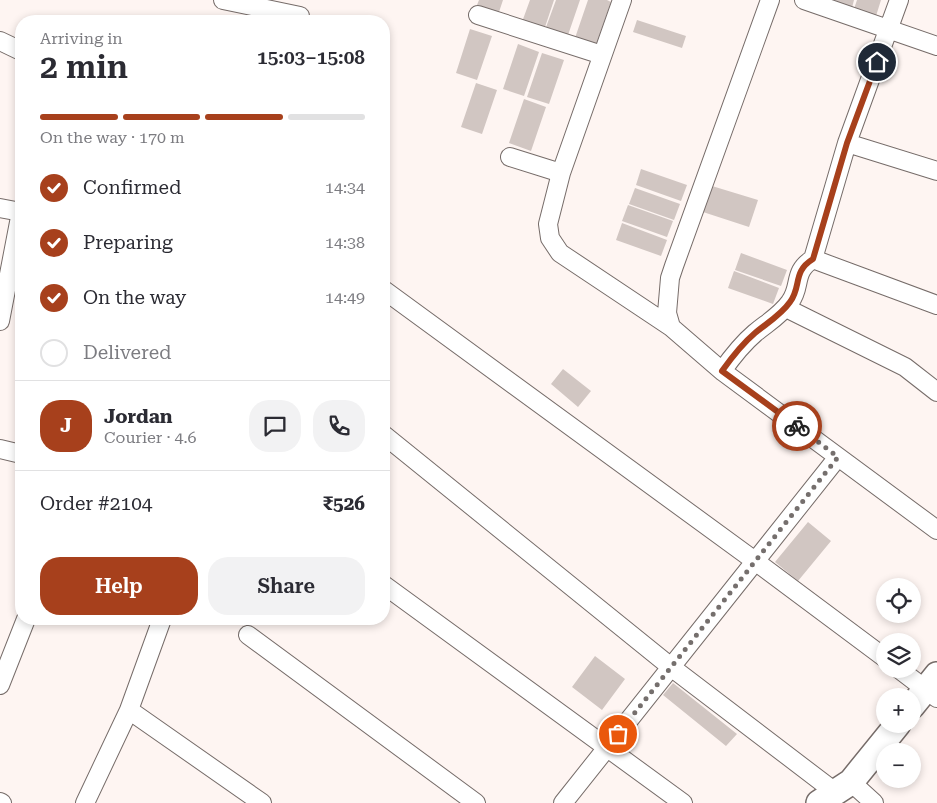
<!DOCTYPE html>
<meta charset="utf-8">
<style>
:root{--surface:#fff;--page:#f2f2f3;--text:#2b2b33;--muted:#7c7c81;--line:#e1e1e2;--accent:#a7401c}
body{margin:0;font-family:"Roboto Serif",serif;background:var(--page);color:var(--text);height:100vh;display:flex;flex-direction:column;font-size:19px;white-space:nowrap}
*{box-sizing:border-box;margin:0}
p{font-size:16px;color:var(--muted)}
.icon{flex:none;width:28px;height:28px;fill:none;stroke:currentColor;stroke-width:2;stroke-linecap:round;stroke-linejoin:round}
.map{position:relative;flex:1;overflow:hidden}
.drawer{position:absolute;left:15px;top:15px;width:375px;height:610px;display:flex;flex-direction:column;background:var(--surface);border-radius:20px;box-shadow:0 2px 8px #0003}
.drawer>*{flex:none}
.tools{position:absolute;left:876px;top:578px;display:grid;gap:10px}
.tools a{display:grid;place-items:center;width:45px;height:45px;border-radius:50%;background:var(--surface);box-shadow:0 2px 8px #0003;font-size:25px}
.pin{position:absolute;display:grid;place-items:center;width:42px;height:42px;color:#fff;margin:-21px;border:2px solid #fff;border-radius:50%;box-shadow:0 1px 5px #0007}
.courier{position:absolute;display:grid;place-items:center;width:50px;height:50px;margin:-25px;border:4px solid #a7401c;border-radius:50%;background:#fff;color:#222;box-shadow:0 1px 6px #0007}
.overview em{font-style:normal;font-weight:600}
.overview div{display:flex;flex-direction:column-reverse}
.overview{display:flex;align-items:center;justify-content:space-between;height:85px;padding:0 25px}
h1{font-size:32px;font-weight:600;line-height:38px}
.bar{display:grid;grid-template-columns:repeat(4,1fr);gap:8px 5px;align-content:center;height:60px;padding:0 25px}
.bar i{height:6px;border-radius:4px;background:var(--line)}
.bar .on{background:var(--accent)}
.bar p{grid-column:span 4}
.line{display:flex;align-items:center;gap:12px;padding:0 25px;border-top:1px solid var(--line)}
.line div{flex:1}
.round{display:grid;place-items:center;flex:none;width:52px;height:52px;border-radius:20px;background:var(--page)}
ol{padding:0 25px;list-style:none}
li{display:flex;align-items:center;gap:15px;height:55px}
li p{margin-inline-start:auto}
li .icon{padding:5px;border-radius:50%;background:var(--accent);color:#fff;stroke-width:4}
li:last-child{color:var(--muted)}
li i{width:28px;height:28px;border:2px solid var(--line);border-radius:50%}
.button{display:flex;gap:10px;margin-top:auto;padding:10px 25px}
.button a{flex:1;height:58px;border-radius:20px;background:var(--accent);color:#fff;font-size:20px;font-weight:600;line-height:58px;text-align:center}
.button a+a{background:var(--page);color:var(--text)}
.map>svg:first-child{display:block}
</style>
<div class="map">
<svg width="937" height="803" viewBox="0 0 937 803">
<rect width="100%" height="100%" fill="#fef5f2"/>
<path fill="#d1c6c2" d="M479,0H503L499,12L477,5Z
M530,0H554L544,30L522,22Z
M556,0H580L567,38L545,30Z
M588,0H607L611,2L596,45L575,38Z
M829,0H854L852,8Z
M857,0H881L876,16L854,9Z
M637,20L686,36L682,48L633,32Z
M470,29L492,36L477,80L456,73Z
M518,44L539,52L524,96L503,89Z
M542,53L564,60L549,104L527,97Z
M476,83L497,90L482,134L461,127Z
M524,99L546,107L531,151L509,143Z
M641,169L687,185L681,201L636,185Z
M712,186L758,200L749,227L703,212Z
M635,188L680,204L674,220L629,204Z
M628,205L673,221L667,237L622,221Z
M622,223L667,240L661,256L616,240Z
M741,253L787,270L781,286L735,270Z
M734,271L779,288L773,304L728,288Z
M563,369L591,391L578,407L551,384Z
M808,522L831,541L798,581L775,562Z
M595,656L625,679L602,710L572,687Z
M673,683L737,734L726,746L663,695Z"/>
<g fill="none" stroke-linecap="round" stroke-linejoin="round">
<g stroke="#766c69" stroke-width="20">
<path id="street" d="M223,0L300,16
M622,0L561,173L548,224L550,238L560,253L671,327L722,371L937,530
M804,0L937,46
M899,0L847,143L937,171
M478,15L602,55
M0,41L21,51
M510,157L561,173
M0,208L21,212
M813,259L847,143
M384,290L755,561L885,658
M786,308L905,367L937,392
M0,321L21,212
M671,327L667,313L670,278L674,266L770,0
M722,371C732,357 742,344 755,333C767,323 781,315 790,302C802,286 792,272 813,259L937,305
M384,435L671,667L835,792
M0,449L21,454
M384,585L683,803
M162,619L129,710L262,803
M248,635L476,803
M899,669L937,698
M0,685L26,619
M851,782L874,803
M0,802L2,803
M85,803L129,710
M563,803L838,457"/>
</g>
<g stroke="#766c69" stroke-width="28">
<path id="secondary" d="M912,706L937,675
M819,803L851,782L898,724"/>
</g>
<use href="#street" stroke="#fff" stroke-width="18"/>
<use href="#secondary" stroke="#fff" stroke-width="25"/>
</g>
<g fill="none" stroke-linecap="round" stroke-linejoin="round">
<path stroke="#756f6d" stroke-width="5" stroke-dasharray="0 9" d="M618,734L838,457L797,426"/>
<path stroke="#a7401c" stroke-width="6" d="M797,426L722,371C732,357 742,344 755,333C767,323 781,315 790,302C802,286 792,272 813,259L847,143L877,62"/>
</g>
</svg>
<div class="tools">
<a><svg class="icon" aria-label="locate" viewBox="0 0 24 24"><circle cx="12" cy="12" r="6"/><path d="M12 2v4M12 18v4M2 12h4M18 12h4"/></svg></a>
<a><svg class="icon" aria-label="layers" viewBox="0 0 24 24"><path d="M12 4l9 5-9 5-9-5zM3 14l9 5 9-5"/></svg></a>
<a>+</a>
<a>−</a>
</div>
<div class="pin" style="left:618px;top:734px;background:#ea580c"><svg class="icon" aria-label="bag" viewBox="0 0 24 24"><path d="M5 8h14l-1 12H6zM9 8a3 3 0 0 1 6 0"/></svg></div>
<div class="pin" style="left:877px;top:62px;background:#1f2937"><svg class="icon" aria-label="home" viewBox="0 0 24 24"><path d="M3 11l9-7 9 7M6 9v11h12V9"/></svg></div>
<div class="courier" style="left:797px;top:426px"><svg class="icon" aria-label="bike" viewBox="0 0 24 24"><circle cx="6" cy="16" r="4"/><circle cx="18" cy="16" r="4"/><path d="M6 16l4-8h5l3 8M10 8l3 8H6M13 5h3"/></svg></div>
<section class="drawer">
<div class="overview"><div><h1>2 min</h1><p>Arriving in</p></div><em>15:03–15:08</em></div>
<div class="bar"><i class="on"></i><i class="on"></i><i class="on"></i><i></i><p>On the way · 170 m</p></div>
<ol>
<li><svg class="icon" aria-label="check" viewBox="0 0 24 24"><path d="M5 12l5 5 9-10"/></svg>Confirmed<p>14:34</p></li>
<li><svg class="icon" aria-label="check" viewBox="0 0 24 24"><path d="M5 12l5 5 9-10"/></svg>Preparing<p>14:38</p></li>
<li><svg class="icon" aria-label="check" viewBox="0 0 24 24"><path d="M5 12l5 5 9-10"/></svg>On the way<p>14:49</p></li>
<li><i></i>Delivered</li>
</ol>
<div class="line" style="height:90px"><b class="round" style="background:var(--accent);color:#fff">J</b><div><b>Jordan</b><p>Courier · 4.6</p></div><a class="round"><svg class="icon" aria-label="chat" viewBox="0 0 24 24"><path d="M4 5h16v11H9l-5 4z"/></svg></a><a class="round"><svg class="icon" aria-label="phone" viewBox="0 0 24 24"><path d="M5 4h4l2 5-3 2q2 4 5 5l2-3 5 2v4C11 20 4 13 5 4z"/></svg></a></div>
<div class="line" style="height:65px"><div>Order #2104</div><b>₹526</b></div>
<div class="button"><a>Help</a><a>Share</a></div>
</section>
</div>
